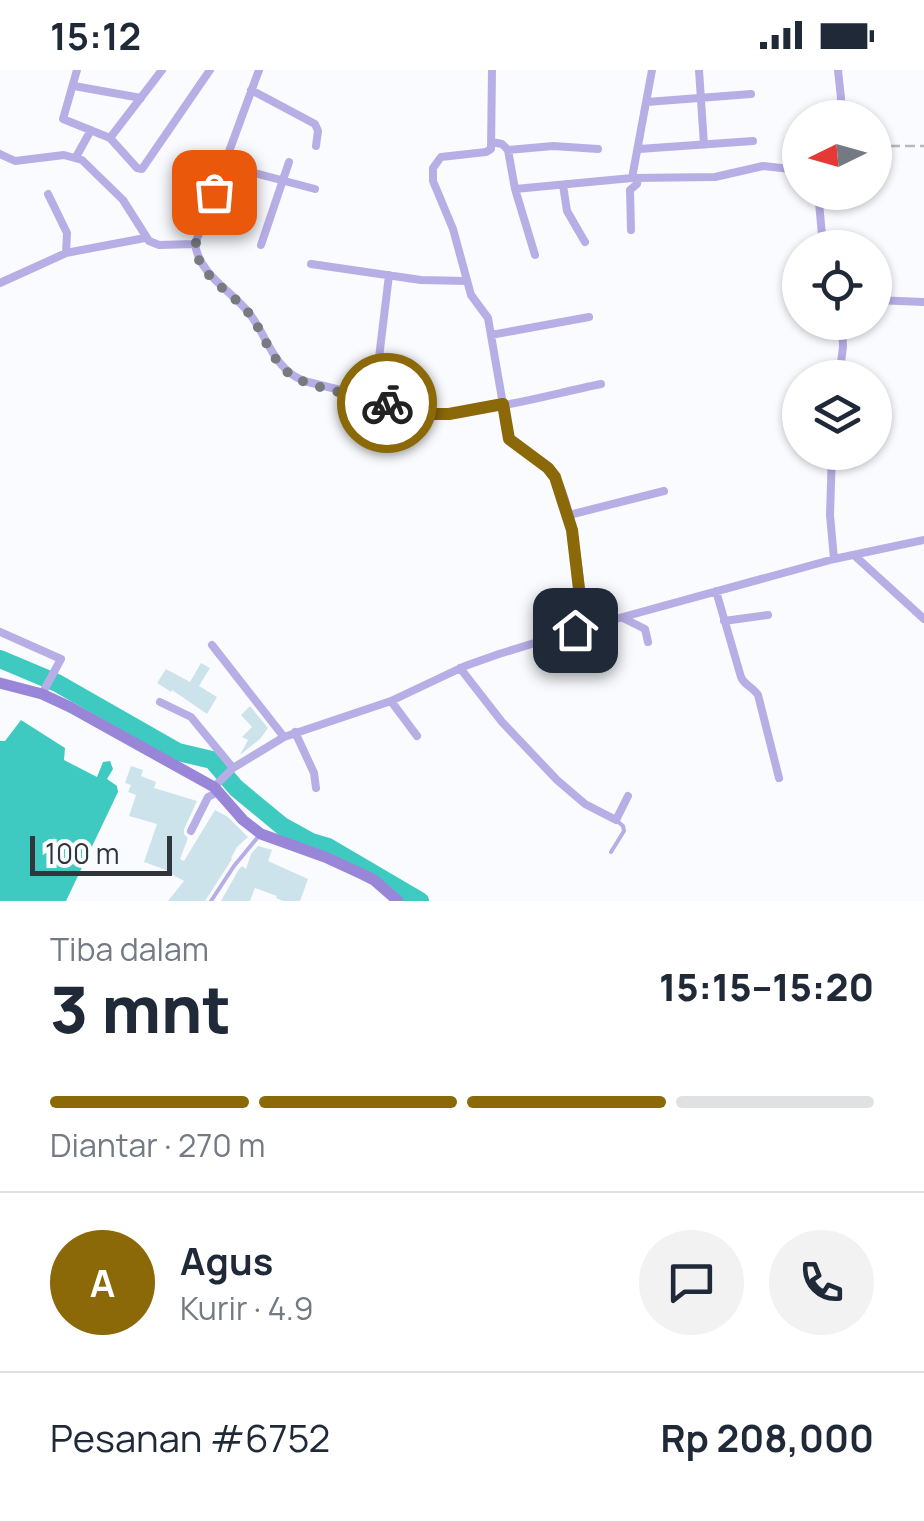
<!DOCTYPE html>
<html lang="id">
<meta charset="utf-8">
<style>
:root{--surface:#fff;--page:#f2f2f3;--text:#1f2937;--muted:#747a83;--line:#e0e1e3;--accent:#8b6808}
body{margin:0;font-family:Manrope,sans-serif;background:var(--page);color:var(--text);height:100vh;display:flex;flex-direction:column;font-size:38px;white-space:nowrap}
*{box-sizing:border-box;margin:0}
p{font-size:32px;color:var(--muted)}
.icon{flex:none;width:55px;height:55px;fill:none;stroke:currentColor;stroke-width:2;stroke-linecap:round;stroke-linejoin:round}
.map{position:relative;height:831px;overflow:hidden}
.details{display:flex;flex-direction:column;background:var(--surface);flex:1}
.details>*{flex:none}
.needle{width:65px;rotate:265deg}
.fabs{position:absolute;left:782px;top:30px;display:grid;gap:20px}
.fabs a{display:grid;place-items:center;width:110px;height:110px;border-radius:50%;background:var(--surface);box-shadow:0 2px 8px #0004;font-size:50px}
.scale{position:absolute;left:30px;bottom:25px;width:142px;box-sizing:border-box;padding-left:10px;border:5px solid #31363c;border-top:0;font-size:28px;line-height:35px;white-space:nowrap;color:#31363c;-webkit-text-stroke:8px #f9fbfe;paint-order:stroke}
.pin{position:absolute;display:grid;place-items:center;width:85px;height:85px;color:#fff;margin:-42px;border-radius:20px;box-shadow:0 5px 15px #0006}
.courier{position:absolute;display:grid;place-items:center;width:100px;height:100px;margin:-50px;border:8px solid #8b6808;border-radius:50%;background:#fff;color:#222;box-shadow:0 2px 12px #0007}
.summary em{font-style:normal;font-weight:800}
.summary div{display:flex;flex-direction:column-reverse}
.summary{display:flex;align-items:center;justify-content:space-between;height:170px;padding:0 50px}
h1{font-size:65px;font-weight:800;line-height:75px}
.bar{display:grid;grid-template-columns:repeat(4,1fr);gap:15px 10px;align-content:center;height:120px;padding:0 50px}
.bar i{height:12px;border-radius:8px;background:var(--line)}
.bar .active{background:var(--accent)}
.bar p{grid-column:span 4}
.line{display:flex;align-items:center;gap:25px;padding:0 50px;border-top:2px solid var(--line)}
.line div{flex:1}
.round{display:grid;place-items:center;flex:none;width:105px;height:105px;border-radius:52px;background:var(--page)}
.status{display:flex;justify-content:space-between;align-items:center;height:70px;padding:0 50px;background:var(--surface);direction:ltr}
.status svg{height:28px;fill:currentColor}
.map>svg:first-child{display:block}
</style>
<div class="status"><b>15:12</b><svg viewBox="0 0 49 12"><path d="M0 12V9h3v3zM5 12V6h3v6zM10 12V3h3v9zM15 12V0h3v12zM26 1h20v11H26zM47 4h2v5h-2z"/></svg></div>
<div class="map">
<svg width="924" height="831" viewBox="0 0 924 831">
<rect width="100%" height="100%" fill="#f9fbfe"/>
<path fill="#3fcac1" d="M21,650L65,678L64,690L97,707L103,692L110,691L113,699L107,709L117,716L118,722L66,831H0V671H5Z"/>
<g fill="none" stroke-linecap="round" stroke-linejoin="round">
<path stroke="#3fcac1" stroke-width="18" d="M0,589L57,613L178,682L212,690L236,718L282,756L311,772L328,777L420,831"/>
</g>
<path fill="#cde3ec" d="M201,593L210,598L199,616L217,627L207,644L172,620L171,622L157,613L166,599L190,612Z
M250,636L268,658L260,669L240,685L248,670L242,667L252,657L241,645Z
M131,696L143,700L141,706L156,712L154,718L197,731L184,759V764L188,768L180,789L184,791L215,740L228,747L248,767L237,777L231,788L232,789L205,831H168L184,811L171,804L172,802L144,792L157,754L129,746L136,725L128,722L131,715L125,713Z
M258,776L272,780L268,791L308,809L300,831H283L276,828L277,826L255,818L250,831H221L239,799L242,796L246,799L251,784Z"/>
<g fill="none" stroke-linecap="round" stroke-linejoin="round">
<path stroke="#b6b9bd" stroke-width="2.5" stroke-dasharray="10 5" stroke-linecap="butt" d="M875,76H924"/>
<path stroke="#b8aee6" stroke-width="4" d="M611,782L624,761L623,756L616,750
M211,831L234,796L258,767"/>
<path stroke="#b8aee6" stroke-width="8" d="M77,0L63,49L110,68L137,98L142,99L210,0
M259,0L195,174C200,206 231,220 249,243C268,267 273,299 304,311L433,343C487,343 547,325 601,314
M699,0L704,75
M838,0L841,28L839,48
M74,16L141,28
M251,20L315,54L318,61L316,76
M647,32L751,24
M110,68L162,0
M492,72L502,74L508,80L515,119L535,185
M639,79L753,71
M508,80L553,76L598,79
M0,84L15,91L64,85L82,90L123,130L149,171L159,175L195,174
M76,87L91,60
M224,95L315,119
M632,108L652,0
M563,115L567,141L585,172
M515,119L632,108L715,107L763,96L800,100
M818,122L822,165L826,178
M48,124L67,163L66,183
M631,160L630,120L637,114L638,108
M261,175L289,92
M311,194L421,210L466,211
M0,213L66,183L145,168
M875,230L924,232
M491,265L589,247
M839,308L843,277L842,252
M374,329L389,205
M832,382L830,445L834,489
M569,445L664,421
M855,486L924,549
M716,521L741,607C744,615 753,617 758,625L779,708
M623,548L645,559L648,572
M724,551L768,545
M583,558L834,489L924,470
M0,562L61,589L42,624
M212,575L284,667
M460,598L502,652L557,710L585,734L616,750L628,726
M391,631L417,666
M160,632L191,647L233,698
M295,662L314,703L316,718
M214,717L233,698L284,667L391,631L465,596L499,584L583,558C583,522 573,431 553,403C542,388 521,382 509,369L488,248L471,225L453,159L433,111V98L441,87L486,82L491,79L492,0
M191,761L208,727L218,722"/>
<path stroke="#9986d9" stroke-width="11" d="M0,613L42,624L70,637L214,717L243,750L261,764L325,787L362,804L374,810L398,831"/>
</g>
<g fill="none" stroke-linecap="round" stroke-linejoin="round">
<path stroke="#777b80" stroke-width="10" stroke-dasharray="0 18" d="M214,122C209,136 193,167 196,181C202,209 235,224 251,246C265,266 273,296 296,308C320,320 360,326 387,333"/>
<path stroke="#8b6808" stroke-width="12" d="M387,333L433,344H449L503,334L509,369L548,398L555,407L572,460L583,553V558L575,560"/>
</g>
</svg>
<div class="fabs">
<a><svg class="needle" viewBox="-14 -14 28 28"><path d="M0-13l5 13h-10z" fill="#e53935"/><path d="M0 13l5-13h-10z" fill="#747a83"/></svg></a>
<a><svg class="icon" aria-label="locate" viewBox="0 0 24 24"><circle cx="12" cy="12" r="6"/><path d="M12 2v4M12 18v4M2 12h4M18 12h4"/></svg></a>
<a><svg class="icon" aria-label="layers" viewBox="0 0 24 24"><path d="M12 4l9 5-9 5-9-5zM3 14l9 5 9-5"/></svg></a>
</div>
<div class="scale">100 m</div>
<div class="pin" style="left:214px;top:122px;background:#ea580c"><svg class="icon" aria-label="bag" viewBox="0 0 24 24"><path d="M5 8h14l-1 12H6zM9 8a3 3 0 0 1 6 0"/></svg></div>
<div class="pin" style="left:575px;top:560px;background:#1f2937"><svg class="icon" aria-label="home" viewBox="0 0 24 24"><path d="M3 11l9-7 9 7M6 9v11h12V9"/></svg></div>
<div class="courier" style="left:387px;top:333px"><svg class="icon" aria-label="bike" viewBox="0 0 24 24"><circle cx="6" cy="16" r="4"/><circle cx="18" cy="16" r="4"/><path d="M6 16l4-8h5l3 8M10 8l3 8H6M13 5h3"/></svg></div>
</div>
<section class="details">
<div class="summary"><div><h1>3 mnt</h1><p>Tiba dalam</p></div><em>15:15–15:20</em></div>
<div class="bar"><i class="active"></i><i class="active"></i><i class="active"></i><i></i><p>Diantar · 270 m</p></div>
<div class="line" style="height:180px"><b class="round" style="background:var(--accent);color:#fff">A</b><div><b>Agus</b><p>Kurir · 4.9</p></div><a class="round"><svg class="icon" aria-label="chat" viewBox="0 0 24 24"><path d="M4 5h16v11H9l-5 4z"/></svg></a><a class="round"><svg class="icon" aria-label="phone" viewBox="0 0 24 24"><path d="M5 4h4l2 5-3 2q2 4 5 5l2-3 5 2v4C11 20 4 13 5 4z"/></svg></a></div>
<div class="line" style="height:130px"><div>Pesanan #6752</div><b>Rp 208,000</b></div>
</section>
